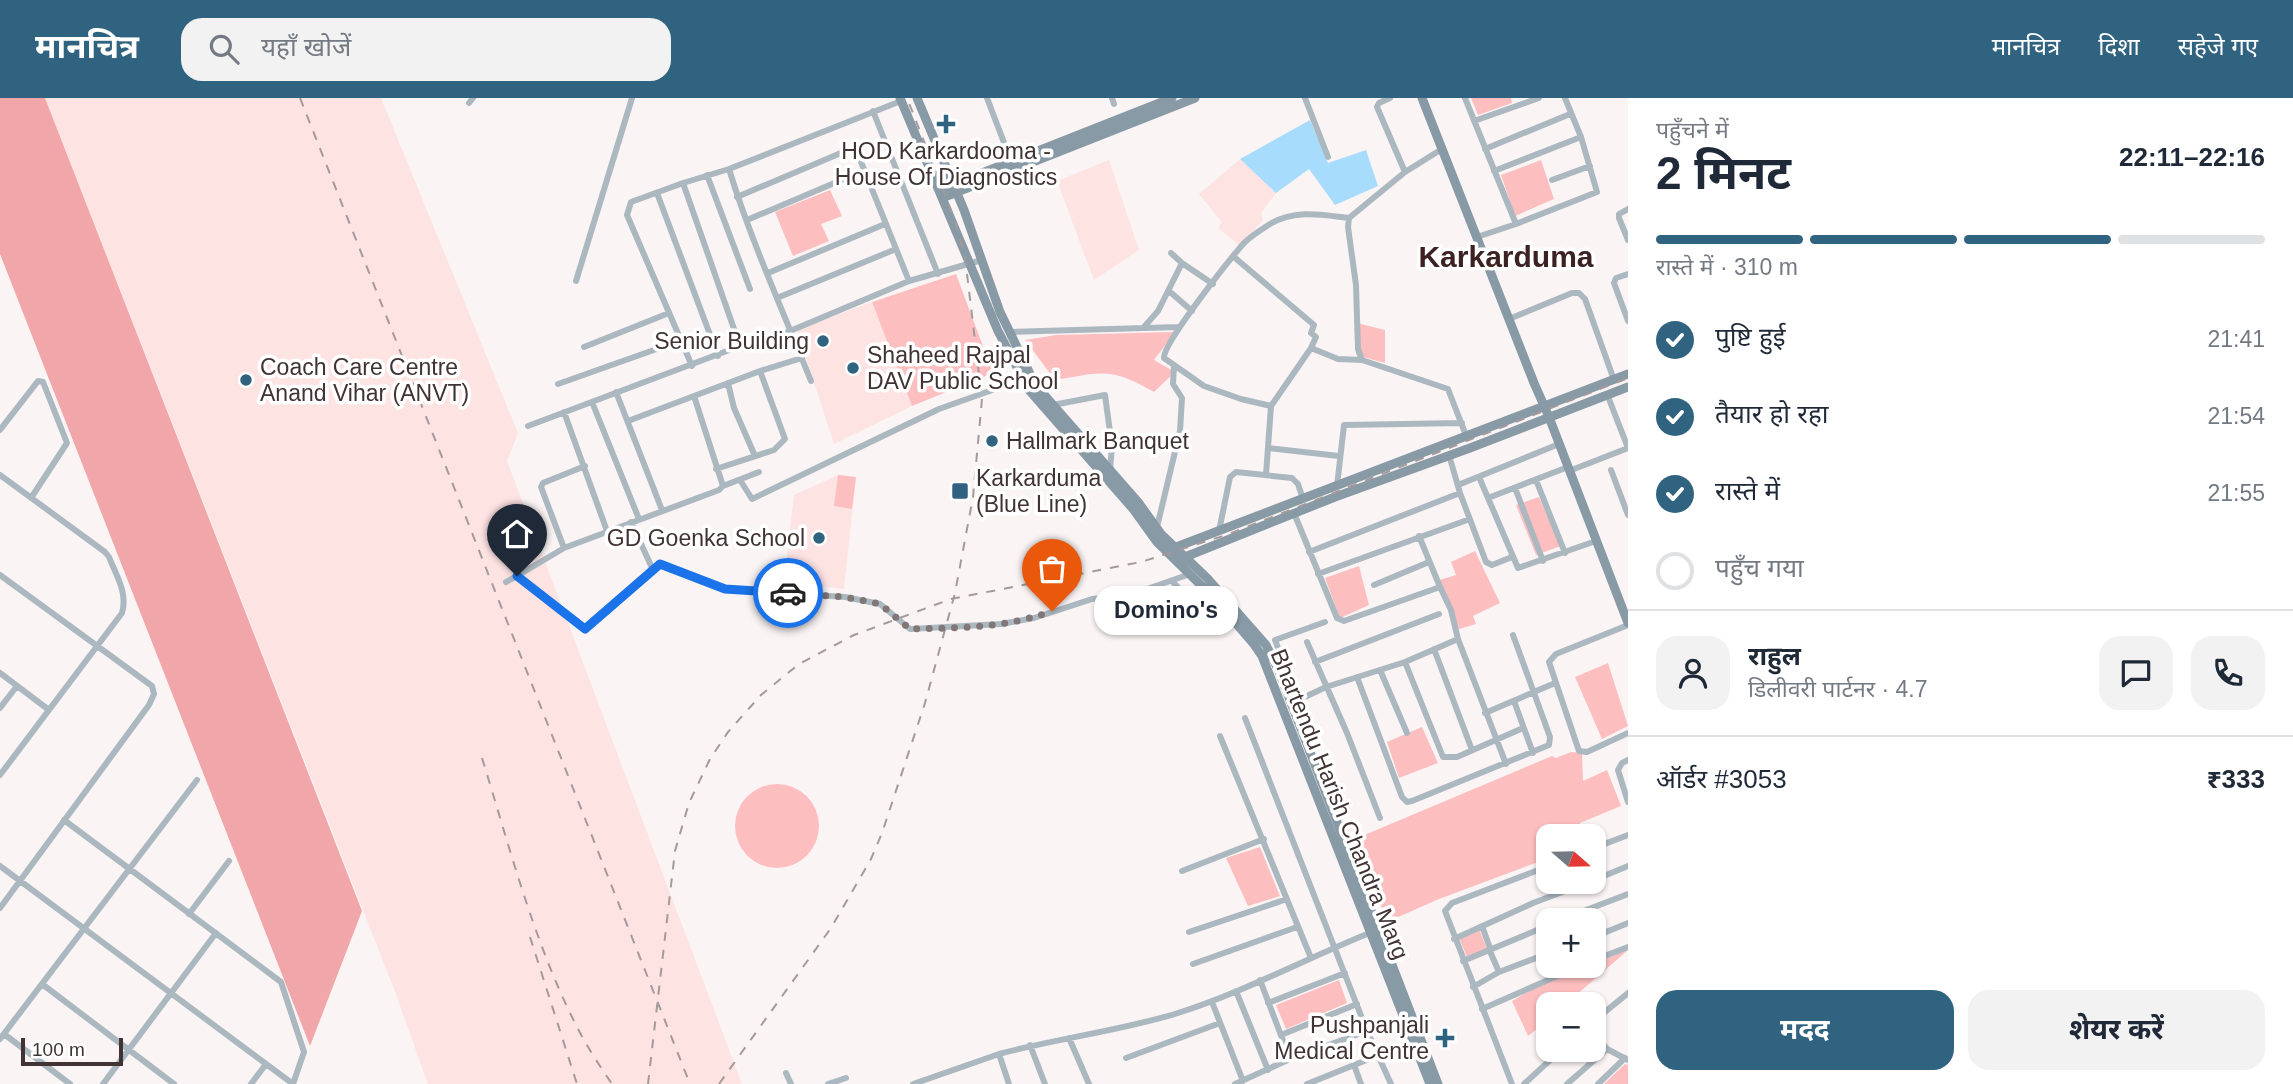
<!DOCTYPE html>
<html lang="hi">
<meta charset="utf-8">
<style>
:root{--surface:#fff;--page:#f2f2f3;--text:#1f2937;--muted:#747a83;--line:#e0e1e3;--accent:#306380}
body{margin:0;font-family:Helvetica,"Noto Sans Devanagari",sans-serif;background:var(--page);color:var(--text);height:100vh;display:flex;flex-direction:column;font-size:26px;white-space:nowrap}
*{box-sizing:border-box;margin:0}
p{font-size:23px;color:var(--muted)}
.icon{flex:none;width:38px;height:38px;fill:none;stroke:currentColor;stroke-width:2;stroke-linecap:round;stroke-linejoin:round}
.map{position:relative;flex:1;overflow:hidden}
.side{display:flex;flex-direction:column;background:var(--surface);width:665px}
.side>*{flex:none}
.needle{width:46px;rotate:110deg}
.buttons{position:absolute;left:1536px;top:726px;display:grid;gap:14px}
.buttons a{display:grid;place-items:center;width:70px;height:70px;border-radius:14px;background:var(--surface);box-shadow:0 2px 5px #0004;font-size:35px}
.scale{position:absolute;left:21px;bottom:18px;width:102px;box-sizing:border-box;padding-left:7px;border:4px solid #413334;border-top:0;font-size:19px;line-height:24px;white-space:nowrap;color:#413334;-webkit-text-stroke:5px #fff;paint-order:stroke}
.pin{position:absolute;display:grid;place-items:center;width:60px;height:60px;color:#fff;margin:-72px -30px;border-radius:50% 50% 50% 0;rotate:-45deg;box-shadow:0 0 7px #0007}
.pin .icon{rotate:45deg}
.courier{position:absolute;display:grid;place-items:center;width:70px;height:70px;margin:-35px;border:5px solid #1a73e8;border-radius:50%;background:#fff;color:#222;box-shadow:0 2px 9px #0007}
.bubble{position:absolute;height:49px;border-radius:21px;background:var(--surface);box-shadow:0 2px 5px #0004;font-size:23px;font-weight:700;line-height:49px;text-align:center}
.head em{font-style:normal;font-weight:700}
.head div{display:flex;flex-direction:column-reverse}
.head{display:flex;align-items:center;justify-content:space-between;height:119px;padding:0 28px}
h1{font-size:46px;font-weight:700;line-height:52px}
.bar{display:grid;grid-template-columns:repeat(4,1fr);gap:10px 7px;align-content:center;height:84px;padding:0 28px}
.bar i{height:9px;border-radius:5px;background:var(--line)}
.bar .selected{background:var(--accent)}
.bar p{grid-column:span 4}
.line{display:flex;align-items:center;gap:18px;padding:0 28px;border-top:2px solid var(--line)}
.line div{flex:1}
.round{display:grid;place-items:center;flex:none;width:74px;height:74px;border-radius:21px;background:var(--page)}
ol{padding:0 28px;list-style:none}
li{display:flex;align-items:center;gap:21px;height:77px}
li p{margin-inline-start:auto}
li .icon{padding:7px;border-radius:50%;background:var(--accent);color:#fff;stroke-width:4}
li:last-child{color:var(--muted)}
li i{width:38px;height:38px;border:4px solid var(--line);border-radius:50%}
.cta{display:flex;gap:14px;margin-top:auto;padding:14px 28px}
.cta a{flex:1;height:80px;border-radius:21px;background:var(--accent);color:#fff;font-size:28px;font-weight:700;line-height:80px;text-align:center}
.cta a+a{background:var(--page);color:var(--text)}
header{display:flex;align-items:center;gap:42px;box-sizing:border-box;height:98px;padding:0 35px;background:var(--accent);color:#fff}
header strong{font-size:33px}
nav{display:flex;gap:38px;margin-inline-start:auto;font-size:24px}
.search{width:490px;height:63px;background:var(--page);display:flex;align-items:center;gap:18px;box-sizing:border-box;padding:0 24px;border-radius:21px;color:var(--muted);font-size:26px}
main{display:flex;flex:1;min-height:0}
.map>svg:first-child{display:block}
</style>
<header>
<strong>मानचित्र</strong>
<div class="search"><svg class="icon" aria-label="search" viewBox="0 0 24 24"><circle cx="10" cy="10" r="6"/><path d="M15 15l6 6"/></svg>यहाँ खोजें</div>
<nav><a>मानचित्र</a><a>दिशा</a><a>सहेजे गए</a></nav>
</header>
<main>
<div class="map">
<svg width="1628" height="986" viewBox="0 0 1628 986">
<rect width="100%" height="100%" fill="#fbf4f4"/>
<path fill="#fee3e3" d="M45,0H381L518,335L507,363L742,986H428L394,891Z
M1240,61L1276,95L1261,115L1263,122L1240,148L1218,130L1222,124L1199,96Z
M1109,62L1139,152L1094,182L1057,83Z
M872,204L912,308L834,346L797,232Z
M838,377L856,379L844,491L784,483L794,397Z"/>
<path fill="#fdbec0" d="M1471,0H1511L1512,5L1478,17Z
M1541,62L1554,101L1515,118L1501,77Z
M830,92L842,118L821,126L829,143L793,158L775,114Z
M956,176L993,275L912,308L872,204Z
M1357,225L1385,232V265L1356,257Z
M1173,234L1174,236L1154,262L1175,274L1154,294C1111,269 1102,274 1055,282L1025,242L1056,237Z
M838,377L856,379L852,411L834,408Z
M1539,399L1561,448L1536,457L1516,407Z
M1475,453L1500,505L1473,518L1476,526L1456,532L1436,483L1456,477L1451,464Z
M1359,468L1369,507L1340,520L1325,480Z
M1608,565L1628,628L1602,641L1575,579Z
M1422,629L1438,665L1399,680L1387,644Z
M1571,654L1582,655L1583,683L1607,672L1621,708L1580,725L1585,738H1549V760L1439,801L1387,824L1355,741L1552,658L1556,660Z
M735 728a42 42 0 1 1 84 0a42 42 0 1 1-84 0Z
M1260,749L1280,798L1248,808L1226,760Z
M1479,831L1487,851L1467,859L1459,840Z
M1628,852L1566,906H1549V921L1528,938L1512,903C1534,890 1568,868 1594,868V865Z
M1339,882L1347,905L1286,931L1276,907Z
M1625,966L1628,967V986H1604Z"/>
<path fill="#f1a6a9" d="M0,0H45L362,813L310,948L0,156Z"/>
<path fill="#a7dcfc" d="M1310,22L1328,65L1366,52L1378,88L1335,107L1309,71L1276,95L1240,61Z"/>
<g fill="none" stroke-linecap="round" stroke-linejoin="round">
<path stroke="#acb8c0" stroke-width="6" d="M987,0L1011,63
M1112,0L1114,6
M1305,0L1328,59
M1390,0L1379,5L1377,9L1405,74
M1465,0L1516,126
M469,5L473,0
M873,13L938,176
M1474,23L1539,0
M1442,51L1405,74L1349,120L1348,129L1356,187L1358,251L1362,262L1448,291L1467,340
M1485,51L1570,16
M729,71C751,143 783,213 811,283
M1494,73L1581,39
M707,77L750,191
M1552,82L1590,68
M683,85L740,248
M657,95L718,258
M737,99L855,49L909,183
M1628,111L1619,116V120L1628,142
M747,122L865,72
M1477,139L1516,126L1597,94L1581,39L1565,0
M1171,155L1182,165
M1234,159L1314,227L1311,235L1316,239L1311,250L1271,308
M768,175L885,126
M1628,176L1616,180L1614,185L1628,223
M576,183L632,0
M1169,193L1192,213
M777,200L896,151
M1509,221L1572,195H1579L1585,201L1614,282
M1144,229L1158,213L1182,165L1213,186
M1010,234L1179,229
M584,249L669,215
M1311,250L1338,261L1362,262
M692,268L627,117L631,104L683,85L729,71L901,3
M728,285L734,310L755,358
M558,286L682,242
M616,294L662,412
M592,304L639,421
M1053,307L1105,297L1112,349L1110,372
M564,314L607,433
M628,323L760,273L802,260
M528,328L740,248L790,233L909,183L982,162
M0,332L38,283L43,284L67,345L31,400
M1268,350L1339,358
M1449,357L1460,395L1486,464L1492,467L1512,459
M716,371L774,352L785,341L760,273
M1611,372L1628,417
M1569,373L1628,350L1607,296
M0,377L105,454L109,459C116,477 128,495 122,515L0,677
M1266,377L1271,308L1241,301L1204,288L1164,260C1163,245 1230,161 1244,145C1251,138 1262,131 1270,126C1296,111 1322,117 1349,120
M1479,379L1518,470L1596,443
M740,382L752,401L939,311L1026,280
M1536,382L1565,455
M1458,387L1559,346
M723,388L759,374
M1337,388L1344,327L1462,325
M1515,390L1543,463
M1488,400L1568,369
M1294,415L1337,520L1344,523L1440,489L1419,438
M631,424L653,472
M1157,429L1180,333L1182,300L1173,286L1174,268
M1219,433L1230,379L1236,374L1292,380L1298,386L1303,401
M564,450L541,389L543,385L585,368
M1309,454L1460,395
M1318,476L1470,421
M0,477L152,588L154,596L149,607L0,810
M517,478L564,450L719,392L723,388L694,298
M1172,483L1188,500
M506,484L517,478L585,531L660,466L725,491L845,499L880,506L910,531L1001,526L1034,520L1092,501L1127,498L1190,476
M1374,487L1429,464
M1440,489L1451,512L1458,541L1506,666
M1628,527L1556,556L1549,564L1579,653L1587,654L1628,635
M1307,544L1347,635L1380,720
M1434,551L1472,652
M1315,564L1439,516
M1405,564L1443,659H1457L1523,630
M1380,572L1407,635
M0,575L49,612
M1357,579L1402,699L1407,704L1412,703L1549,647L1550,639L1513,537
M1298,602L1275,542L1325,524
M1514,603L1533,655
M1290,606L1326,589L1405,564L1458,541
M0,610L17,588
M1485,615L1555,585
M1245,620L1367,933L1391,986
M1220,638L1311,860
M1628,662L1622,665L1618,672L1628,704
M64,722L281,884L304,954L293,986
M1594,750L1628,737
M0,768L293,986
M1182,773L1264,741
M1594,782L1628,768
M189,816L229,763
M1560,822L1628,796
M1482,828L1490,850
M1189,834L1287,801
M1594,839L1628,825
M1454,841L1533,805L1589,784
M1489,851L1499,874
M1594,862L1628,849
M1463,863L1549,827
M1193,866L1297,829
M1260,882L1290,961
M42,886L174,986
M1473,889L1499,874L1549,855
M1236,893L1268,972
M1212,904L1243,983
M1268,905L1345,875
M1482,911L1580,868
M1594,923L1628,895
M1594,935L1607,951L1628,962
M4,936L70,986
M1281,937L1357,906
M1069,940L1089,986
M0,941L197,682
M1030,947L1045,986
M999,956C1058,940 1120,933 1178,915C1244,894 1307,860 1372,834
M1126,960L1220,925
M1354,967L1361,986
M786,975L791,986
M103,986L216,835
M251,986L266,966
M828,986L846,980
M913,986L999,956L1009,986
M1235,986L1290,961L1367,933
M1307,986L1379,957
M1512,986L1445,813L1452,805L1549,768
M1524,986L1561,952
M1567,986L1607,951
M1598,986L1625,960"/>
<path stroke="#879aa5" stroke-width="9" d="M900,0L998,233L1029,292L1134,412L1157,444L1216,502L1253,545L1262,558L1430,986
M917,0L964,112L1000,214L1031,278L1046,299L1138,404L1161,436L1207,480L1266,547L1278,571L1438,986
M1422,0L1534,285L1549,319L1628,525
M939,92L1172,0
M942,100L1195,0
M1171,451L1628,276
M1180,461L1335,399L1470,350L1628,289"/>
<path stroke="#a49a9b" stroke-width="2" stroke-dasharray="9 9" stroke-linecap="butt" d="M300,0L690,986
M482,660C509,747 534,845 576,927C586,947 599,967 612,986
M530,839L577,986
M648,986L675,753L689,705L710,661L728,634L761,597L799,566L854,537L951,501L1141,464L1226,437L1628,280
M719,986L831,830L871,761L882,735L925,605L955,495L973,399L982,301L965,159L954,120L907,0"/>
</g>
<g fill="none" stroke-linecap="round" stroke-linejoin="round">
<path stroke="#827777" stroke-width="7" stroke-dasharray="0 12.6" d="M788,495L845,499L880,506L910,531C957,530 1007,530 1052,513"/>
<path stroke="#1a73e8" stroke-width="9" d="M517,478L585,531L660,466L725,491L788,495"/>
</g>
<g fill="#306380" stroke="#fff" stroke-width="2.5">
<path d="M942.5 15.5h7v7h7v7h-7v7h-7v-7h-7v-7h7z"/>
<circle cx="823" cy="243" r="7"/>
<circle cx="853" cy="270" r="7"/>
<circle cx="246" cy="282" r="7"/>
<circle cx="992" cy="343" r="7"/>
<rect x="951" y="384" width="18" height="18" rx="3.5"/>
<circle cx="819" cy="440" r="7"/>
<path d="M1441.5 929.5h7v7h7v7h-7v7h-7v-7h-7v-7h7z"/>
</g>
<g text-anchor="middle" stroke-width="7" stroke-linejoin="round" paint-order="stroke">
<g font-size="23" fill="#413334" stroke="#fff" text-anchor="start">
<text x="946" y="61" text-anchor="middle">HOD Karkardooma -<tspan x="946" dy="26">House Of Diagnostics</tspan></text>
<text x="809" y="251" text-anchor="end">Senior Building</text>
<text x="867" y="265">Shaheed Rajpal<tspan x="867" dy="26">DAV Public School</tspan></text>
<text x="260" y="277">Coach Care Centre<tspan x="260" dy="26">Anand Vihar (ANVT)</tspan></text>
<text x="1006" y="351">Hallmark Banquet</text>
<text x="976" y="388">Karkarduma<tspan x="976" dy="26">(Blue Line)</tspan></text>
<text x="805" y="448" text-anchor="end">GD Goenka School</text>
<text x="1429" y="935" text-anchor="end">Pushpanjali<tspan x="1429" dy="26">Medical Centre</tspan></text>
</g>
<g font-size="23" fill="#413334" stroke="#fff">
<text transform="translate(1340 706) rotate(68)" y="8">Bhartendu Harish Chandra Marg</text>
</g>
<g font-size="30" font-weight="bold" fill="#3c2223" stroke="#fff">
<text x="1506" y="169">Karkarduma</text>
</g>
</g>
</svg>
<div class="buttons">
<a><svg class="needle" viewBox="-14 -14 28 28"><path d="M0-13l5 13h-10z" fill="#e53935"/><path d="M0 13l5-13h-10z" fill="#747a83"/></svg></a>
<a>+</a>
<a>−</a>
</div>
<div class="scale">100 m</div>
<div class="pin" style="left:1052px;top:513px;background:#ea580c"><svg class="icon" aria-label="bag" viewBox="0 0 24 24"><path d="M5 8h14l-1 12H6zM9 8a3 3 0 0 1 6 0"/></svg></div>
<div class="pin" style="left:517px;top:478px;background:#1f2937"><svg class="icon" aria-label="home" viewBox="0 0 24 24"><path d="M3 11l9-7 9 7M6 9v11h12V9"/></svg></div>
<div class="courier" style="left:788px;top:495px"><svg class="icon" aria-label="car" viewBox="0 0 24 24"><path d="M5 17H2v-5l4-1 3-4h7l3 4 3 1v5h-3M9 17h6M6 11h13"/><circle cx="7" cy="17" r="2"/><circle cx="17" cy="17" r="2"/></svg></div>
<div class="bubble" style="left:1094px;top:488px;width:144px">Domino's</div>
</div>
<section class="side">
<div class="head"><div><h1>2 मिनट</h1><p>पहुँचने में</p></div><em>22:11–22:16</em></div>
<div class="bar"><i class="selected"></i><i class="selected"></i><i class="selected"></i><i></i><p>रास्ते में · 310 m</p></div>
<ol>
<li><svg class="icon" aria-label="check" viewBox="0 0 24 24"><path d="M5 12l5 5 9-10"/></svg>पुष्टि हुई<p>21:41</p></li>
<li><svg class="icon" aria-label="check" viewBox="0 0 24 24"><path d="M5 12l5 5 9-10"/></svg>तैयार हो रहा<p>21:54</p></li>
<li><svg class="icon" aria-label="check" viewBox="0 0 24 24"><path d="M5 12l5 5 9-10"/></svg>रास्ते में<p>21:55</p></li>
<li><i></i>पहुँच गया</li>
</ol>
<div class="line" style="height:126px"><a class="round"><svg class="icon" aria-label="person" viewBox="0 0 24 24"><circle cx="12" cy="8" r="4"/><path d="M4 21q1-7 8-7t8 7"/></svg></a><div><b>राहुल</b><p>डिलीवरी पार्टनर · 4.7</p></div><a class="round"><svg class="icon" aria-label="chat" viewBox="0 0 24 24"><path d="M4 5h16v11H9l-5 4z"/></svg></a><a class="round"><svg class="icon" aria-label="phone" viewBox="0 0 24 24"><path d="M5 4h4l2 5-3 2q2 4 5 5l2-3 5 2v4C11 20 4 13 5 4z"/></svg></a></div>
<div class="line" style="height:91px"><div>ऑर्डर #3053</div><b>₹333</b></div>
<div class="cta"><a>मदद</a><a>शेयर करें</a></div>
</section>
</main>
